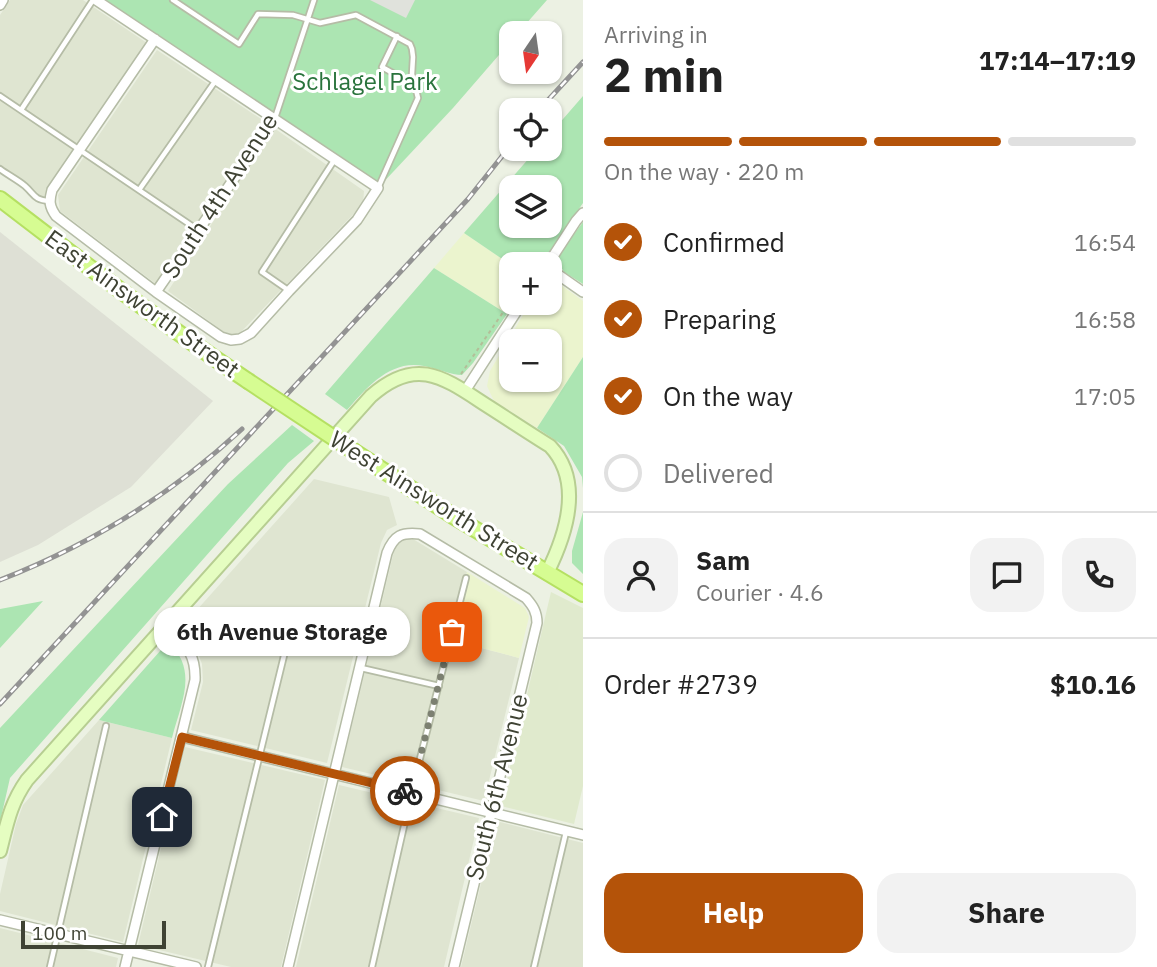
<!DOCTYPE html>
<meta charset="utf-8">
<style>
:root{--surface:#fff;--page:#f2f2f2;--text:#222;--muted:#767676;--line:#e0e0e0;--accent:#b45309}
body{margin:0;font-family:"IBM Plex Sans",sans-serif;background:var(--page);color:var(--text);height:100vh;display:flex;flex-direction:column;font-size:26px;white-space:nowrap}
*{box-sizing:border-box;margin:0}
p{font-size:23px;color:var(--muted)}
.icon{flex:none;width:38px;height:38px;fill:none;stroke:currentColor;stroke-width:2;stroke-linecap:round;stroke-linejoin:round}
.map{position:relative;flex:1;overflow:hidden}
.details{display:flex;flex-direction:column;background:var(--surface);width:574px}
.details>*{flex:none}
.needle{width:46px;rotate:193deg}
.controls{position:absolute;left:499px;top:21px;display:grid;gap:14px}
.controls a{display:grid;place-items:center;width:63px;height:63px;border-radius:14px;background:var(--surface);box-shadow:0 2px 5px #0004;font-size:35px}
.scale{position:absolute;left:21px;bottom:18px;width:145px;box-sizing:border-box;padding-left:7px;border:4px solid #3f4334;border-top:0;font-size:19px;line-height:24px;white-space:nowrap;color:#3f4334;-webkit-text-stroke:5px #fff;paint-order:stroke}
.pin{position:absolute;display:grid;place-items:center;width:60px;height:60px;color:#fff;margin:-30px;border-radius:14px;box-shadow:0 4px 10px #0006}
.courier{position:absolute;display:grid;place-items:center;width:70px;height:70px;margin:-35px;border:5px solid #b45309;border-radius:50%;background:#fff;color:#222;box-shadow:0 2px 9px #0007}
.bubble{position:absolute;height:49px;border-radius:21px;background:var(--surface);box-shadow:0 2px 5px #0004;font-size:23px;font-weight:700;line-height:49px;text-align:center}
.overview em{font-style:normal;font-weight:700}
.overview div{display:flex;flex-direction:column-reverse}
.overview{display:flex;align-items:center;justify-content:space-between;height:119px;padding:0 21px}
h1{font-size:46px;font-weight:700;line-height:52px}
.bar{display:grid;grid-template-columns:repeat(4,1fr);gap:10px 7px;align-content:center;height:84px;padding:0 21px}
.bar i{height:9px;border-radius:5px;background:var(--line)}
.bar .current{background:var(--accent)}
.bar p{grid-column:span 4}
.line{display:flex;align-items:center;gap:18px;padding:0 21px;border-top:2px solid var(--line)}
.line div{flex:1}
.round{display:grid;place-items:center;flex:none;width:74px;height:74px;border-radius:21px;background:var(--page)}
ol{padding:0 21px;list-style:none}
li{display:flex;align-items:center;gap:21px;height:77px}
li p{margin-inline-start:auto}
li .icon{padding:7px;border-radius:50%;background:var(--accent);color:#fff;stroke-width:4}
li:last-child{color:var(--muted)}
li i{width:38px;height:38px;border:4px solid var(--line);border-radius:50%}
.primary-button{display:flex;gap:14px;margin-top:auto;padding:14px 21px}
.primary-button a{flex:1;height:80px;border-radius:21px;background:var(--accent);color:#fff;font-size:28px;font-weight:700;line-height:80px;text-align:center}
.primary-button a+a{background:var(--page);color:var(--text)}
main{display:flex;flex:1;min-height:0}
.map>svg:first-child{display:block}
</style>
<main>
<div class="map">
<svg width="583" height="967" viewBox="0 0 583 967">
<rect width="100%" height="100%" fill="#ecf1e3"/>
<path fill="#dfe5d1" d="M10,0H83L147,43L43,198L0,168V15Z
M157,50L267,123L156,284L60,211L58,195Z
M274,128L364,191L363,204L241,332L233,335L224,332L168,291Z
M314,479L389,497L397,525L387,530L381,543L327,763L191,730L203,682L202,664L196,648L179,630Z
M404,539H413L467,572L451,640L519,658L484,801L342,767L395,547Z
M99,720L172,738L123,942L0,911V894L16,824L23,805Z
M185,747L325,780L281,967H231L138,945Z
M339,785L479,818L444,967H296Z
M496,821L583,843V967H461Z
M0,928L118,958L116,967H0Z"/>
<path fill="#ebf4ce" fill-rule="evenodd" d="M464,233L511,265V303H515L507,314L434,268Z
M550,280H554L583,301V357L537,428L494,401L487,386L490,371L530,303H550ZM511,341H550V380H511Z
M467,572L525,608L529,617L519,658L451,640Z"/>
<path fill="#dee0d5" d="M0,232L213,401L131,487L38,545L0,562Z"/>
<path fill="#e0eacd" d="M551,592L583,608V786L574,824L501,806Z"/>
<path fill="#ace5b2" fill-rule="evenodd" d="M96,0H547L518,33H511V41L453,108L378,188Z
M583,96V203L541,264L511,265L464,233L537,149H550V134ZM511,187H550V226H511Z
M583,222V284L564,272L556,259Z
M434,268L507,314L473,363L462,375C452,375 435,368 424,366C391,359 367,387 347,410L325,394Z
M583,357V488L582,477L564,446L537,428Z
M292,425L314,441L288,463L10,778L0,822V728L228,484Z
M583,512V574L572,563V551Z
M43,601L0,648V609Z
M168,642C199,670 181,703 172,738L99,720Z"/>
<path fill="#e0e2dc" d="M370,0H415L406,18Z"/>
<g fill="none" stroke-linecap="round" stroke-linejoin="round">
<g stroke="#b5bca6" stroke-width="8">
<path id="lane" d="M173,0L239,44L258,14L293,15L320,23L356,15L410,44L412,49L413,57L412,74L418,98L378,188
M397,36L382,67L407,81L414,82
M0,96L198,230
M21,110L93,0
M275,118L314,0
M0,169C8,175 18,180 25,186C35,195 34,200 49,201
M139,190L216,80
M288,290L262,272L335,159
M361,668L439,686
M50,967L106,726
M208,967L290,631
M372,967L414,782L466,578
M534,967L566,832"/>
</g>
<g stroke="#b5bca6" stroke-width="12">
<path id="street" d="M96,0L378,188L357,220L289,291L251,333L240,339L231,340L221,337L156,292L56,216C49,206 49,201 52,190L155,39
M0,5L3,0
M548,264L576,221L583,213
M550,269L583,292
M156,292L275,119
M465,391L522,303
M182,737L583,835
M0,920L196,967
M125,967L195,680C196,652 184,644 166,625
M288,967L387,553C394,535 402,532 420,534L526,598C533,606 537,612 537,623L454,967"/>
</g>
<g stroke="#b7ce92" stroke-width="16">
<path id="secondary" d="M0,851C7,824 10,804 27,780L371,396C416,356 443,377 486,405C508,419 529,433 550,446C583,481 567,533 547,573"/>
</g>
<g stroke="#b5e062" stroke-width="18">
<path id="primary" d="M0,199C82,262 163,324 248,381
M355,452L453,516L583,594"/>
</g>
<path stroke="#b3be98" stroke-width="2" stroke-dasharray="3.5 3.5" stroke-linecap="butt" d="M461,374L510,302"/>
<use href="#lane" stroke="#fff" stroke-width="4.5"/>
<use href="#street" stroke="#fff" stroke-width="9"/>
<use href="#secondary" stroke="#e5fdc1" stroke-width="12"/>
<use href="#primary" stroke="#d6fc92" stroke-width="14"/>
<g stroke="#939393" stroke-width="5">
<path id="rail" d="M539,110L583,62
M0,580C90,545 171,495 242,429
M0,704L468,199L511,145"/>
</g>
<use href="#rail" stroke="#fff" stroke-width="2.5" stroke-dasharray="8" stroke-linecap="butt"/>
<g stroke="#b5e062" stroke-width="18" stroke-linecap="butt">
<path id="primary-bridge" d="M248,381L355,452"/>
</g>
<use href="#primary-bridge" stroke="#d6fc92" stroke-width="14"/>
</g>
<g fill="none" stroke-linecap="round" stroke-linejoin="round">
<path stroke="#7c8071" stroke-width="7" stroke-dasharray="0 12.6" d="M405,791L411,793L452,632"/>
<path stroke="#b45309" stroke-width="9" d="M162,817L182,737L405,791"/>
</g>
<g text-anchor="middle" stroke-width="6" stroke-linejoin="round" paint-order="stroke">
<g font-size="24" fill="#29733c" stroke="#fff">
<text x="365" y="90">Schlagel Park</text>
</g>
<g font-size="24" fill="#3f4334" stroke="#fff">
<text transform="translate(220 196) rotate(-57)" y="8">South 4th Avenue</text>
<text transform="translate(142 304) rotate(36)" y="8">East Ainsworth Street</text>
<text transform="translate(434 501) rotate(32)" y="8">West Ainsworth Street</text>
<text transform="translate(497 787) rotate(-76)" y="8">South 6th Avenue</text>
</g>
</g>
</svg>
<div class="controls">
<a><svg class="needle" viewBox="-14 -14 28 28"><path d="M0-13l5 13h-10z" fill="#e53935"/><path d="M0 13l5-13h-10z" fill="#767676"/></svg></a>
<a><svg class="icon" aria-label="locate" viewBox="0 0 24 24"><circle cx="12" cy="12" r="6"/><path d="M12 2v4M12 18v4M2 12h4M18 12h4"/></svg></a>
<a><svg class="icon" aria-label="layers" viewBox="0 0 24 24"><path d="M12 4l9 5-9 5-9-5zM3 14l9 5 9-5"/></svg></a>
<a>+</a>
<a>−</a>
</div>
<div class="scale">100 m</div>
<div class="pin" style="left:452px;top:632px;background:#ea580c"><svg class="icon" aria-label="bag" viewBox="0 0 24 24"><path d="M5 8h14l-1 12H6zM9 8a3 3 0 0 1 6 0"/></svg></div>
<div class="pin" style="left:162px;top:817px;background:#1f2937"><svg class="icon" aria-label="home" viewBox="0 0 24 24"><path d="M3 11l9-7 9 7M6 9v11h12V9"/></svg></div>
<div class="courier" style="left:405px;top:791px"><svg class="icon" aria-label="bike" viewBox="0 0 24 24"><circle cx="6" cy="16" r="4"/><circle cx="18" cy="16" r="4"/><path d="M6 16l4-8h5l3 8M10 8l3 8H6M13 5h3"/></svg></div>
<div class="bubble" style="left:154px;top:607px;width:256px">6th Avenue Storage</div>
</div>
<section class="details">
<div class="overview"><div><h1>2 min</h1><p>Arriving in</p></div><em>17:14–17:19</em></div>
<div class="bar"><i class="current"></i><i class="current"></i><i class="current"></i><i></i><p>On the way · 220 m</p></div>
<ol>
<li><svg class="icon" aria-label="check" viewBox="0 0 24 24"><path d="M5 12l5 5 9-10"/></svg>Confirmed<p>16:54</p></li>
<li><svg class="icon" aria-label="check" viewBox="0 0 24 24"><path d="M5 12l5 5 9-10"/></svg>Preparing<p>16:58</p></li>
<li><svg class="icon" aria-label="check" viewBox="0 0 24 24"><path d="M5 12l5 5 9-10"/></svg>On the way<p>17:05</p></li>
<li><i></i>Delivered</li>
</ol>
<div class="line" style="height:126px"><a class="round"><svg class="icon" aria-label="person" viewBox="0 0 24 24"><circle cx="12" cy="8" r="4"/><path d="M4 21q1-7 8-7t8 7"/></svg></a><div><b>Sam</b><p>Courier · 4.6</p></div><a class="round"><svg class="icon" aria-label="chat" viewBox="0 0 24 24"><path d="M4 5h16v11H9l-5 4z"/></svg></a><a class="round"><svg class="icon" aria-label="phone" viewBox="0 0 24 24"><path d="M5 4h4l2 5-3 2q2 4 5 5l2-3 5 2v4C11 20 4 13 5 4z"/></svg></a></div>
<div class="line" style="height:91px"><div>Order #2739</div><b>$10.16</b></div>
<div class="primary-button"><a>Help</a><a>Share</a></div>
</section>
</main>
